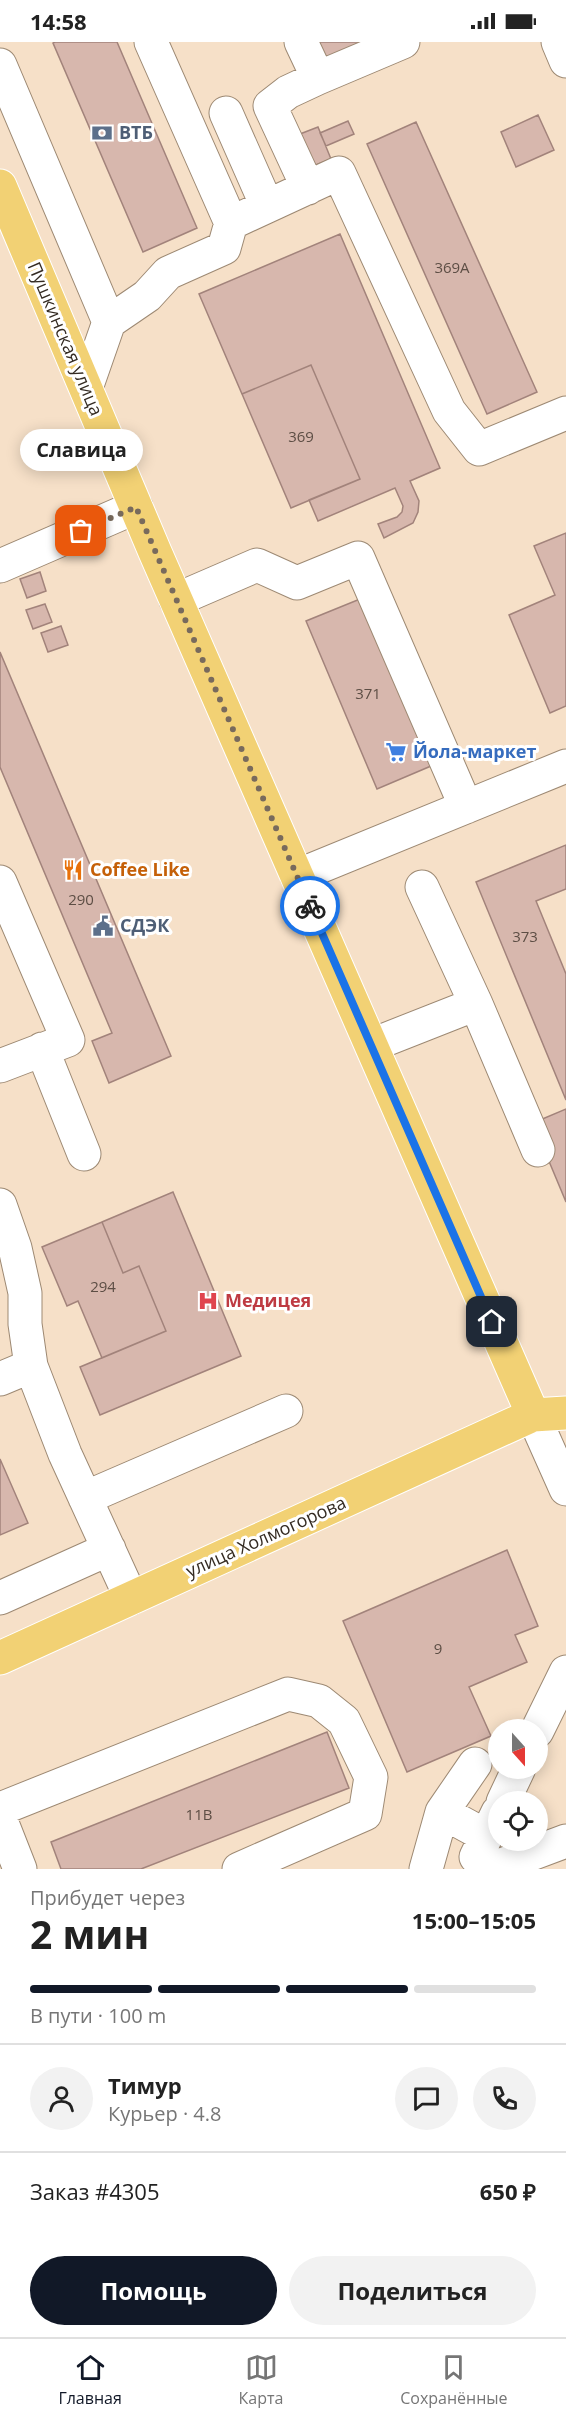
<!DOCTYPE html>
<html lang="ru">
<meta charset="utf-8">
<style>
:root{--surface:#fff;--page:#f2f2f2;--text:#222;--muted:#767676;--line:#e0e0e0;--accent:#111827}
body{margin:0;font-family:"Open Sans",sans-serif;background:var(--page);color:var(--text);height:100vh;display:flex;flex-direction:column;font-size:22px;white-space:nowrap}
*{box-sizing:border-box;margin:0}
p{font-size:20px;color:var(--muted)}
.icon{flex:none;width:33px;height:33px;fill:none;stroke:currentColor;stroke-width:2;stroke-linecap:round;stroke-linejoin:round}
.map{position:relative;height:1827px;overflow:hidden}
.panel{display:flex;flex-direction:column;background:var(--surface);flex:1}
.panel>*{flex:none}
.needle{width:39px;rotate:159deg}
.tools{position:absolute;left:488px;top:1677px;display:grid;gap:12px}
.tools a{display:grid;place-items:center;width:60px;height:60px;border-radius:50%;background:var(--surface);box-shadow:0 3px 15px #0003;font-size:30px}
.pin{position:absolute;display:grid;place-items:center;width:51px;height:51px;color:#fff;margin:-26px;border-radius:12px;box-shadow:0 3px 9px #0006}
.courier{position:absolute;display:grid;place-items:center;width:60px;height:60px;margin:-30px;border:4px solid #1a73e8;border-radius:50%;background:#fff;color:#222;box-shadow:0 2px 8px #0007}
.bubble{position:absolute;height:42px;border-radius:21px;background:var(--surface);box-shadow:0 3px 15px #0003;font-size:20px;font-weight:700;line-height:42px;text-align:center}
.summary em{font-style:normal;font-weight:700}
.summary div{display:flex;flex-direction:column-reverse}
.summary{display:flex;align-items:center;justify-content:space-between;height:102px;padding:0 30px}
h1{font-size:39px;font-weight:700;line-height:45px}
.bar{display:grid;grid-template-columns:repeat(4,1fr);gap:9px 6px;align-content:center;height:72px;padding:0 30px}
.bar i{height:8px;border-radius:4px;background:var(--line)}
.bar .active{background:var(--accent)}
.bar p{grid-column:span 4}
.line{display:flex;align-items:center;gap:15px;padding:0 30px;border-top:2px solid var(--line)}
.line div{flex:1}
.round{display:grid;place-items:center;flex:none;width:63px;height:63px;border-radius:32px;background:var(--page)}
.button{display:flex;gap:12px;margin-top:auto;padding:12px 30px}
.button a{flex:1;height:69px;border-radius:36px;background:var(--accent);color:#fff;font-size:24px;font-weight:700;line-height:69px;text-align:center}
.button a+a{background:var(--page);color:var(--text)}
.status{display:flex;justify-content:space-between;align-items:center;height:42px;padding:0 30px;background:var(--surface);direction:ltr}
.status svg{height:16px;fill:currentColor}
.dock{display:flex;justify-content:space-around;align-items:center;height:84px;border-top:2px solid var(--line);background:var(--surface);font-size:16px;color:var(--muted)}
.dock a{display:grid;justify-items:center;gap:3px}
.dock .active{color:var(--accent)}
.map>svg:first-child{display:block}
</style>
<div class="status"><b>14:58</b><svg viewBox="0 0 49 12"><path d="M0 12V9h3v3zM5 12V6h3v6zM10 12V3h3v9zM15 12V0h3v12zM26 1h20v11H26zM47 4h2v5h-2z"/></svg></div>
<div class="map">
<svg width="566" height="1827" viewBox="0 0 566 1827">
<rect width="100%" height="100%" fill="#f6e0c8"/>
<path fill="#d7b7ad" stroke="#a2837b" stroke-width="1.5" d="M55,0H117L197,186L143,210L53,1Z
M315,0H364L323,18Z
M538,73L554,108L516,125L501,90Z
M348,79L354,92L326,104L320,91Z
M416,80L537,350L487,372L367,102Z
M318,85L331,117L313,124L300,92Z
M340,192L440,426L410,439L419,459L418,470L413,481L384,496L378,482L397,475L402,470L403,464L395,446L318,479L309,458L360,437L311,323L242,352L199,252Z
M311,323L360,437L291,466L242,352Z
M566,491V664L550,671L509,573L555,553L534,504Z
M40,530L46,549L27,556L20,537Z
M360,557L431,724L377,747L306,579Z
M45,562L52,580L33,587L26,568Z
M61,584L68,603L48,610L41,591Z
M0,610L171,1014L109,1041L92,999L112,991L0,725Z
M566,803V847L536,859L566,932V1058L476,840Z
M566,1067V1160L533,1081Z
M173,1150L241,1314L100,1373L80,1325L166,1289L139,1224L123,1231L102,1180Z
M102,1180L123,1231L139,1224L166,1289L102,1316L78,1259L67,1264L42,1205Z
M0,1417L28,1481L0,1493Z
M507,1508L538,1584L515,1593L527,1620L469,1645L491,1694L407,1730L343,1579Z
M327,1690L349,1746L141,1827H61L51,1800Z"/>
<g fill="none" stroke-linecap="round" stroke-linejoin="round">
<g stroke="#9d8973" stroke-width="35">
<path id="minor" d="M301,0L318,36L403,0
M558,0L566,19
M0,23L109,280L86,346
M226,71L267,164
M308,146L270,64L288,50L318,36
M231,181L339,131L449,369L479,407L566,371
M109,280L147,254L168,231L224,206L231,181L151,0
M0,524L136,465
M176,558L257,523L297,541L358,516L466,765
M297,834L566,724
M0,840L68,998L0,1024
M422,845L476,962L538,1108
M372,1003L476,962
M42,1007L84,1112
M0,1163L15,1206L25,1251V1282L31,1324L65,1412L131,1556
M0,1337L31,1324
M533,1373L566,1447
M85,1456L286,1369
M0,1556L109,1507
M537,1689L566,1630
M503,1760L519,1726
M0,1767L288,1652L319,1659L344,1679L371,1735L365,1772L239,1827
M442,1770L475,1722
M0,1776L20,1827
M476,1815L498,1770
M426,1827L442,1770L486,1794
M491,1827L566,1799"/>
</g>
<g stroke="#fff" stroke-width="35">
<path id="major" d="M0,144L155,510L533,1373
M0,1616L533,1373L566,1371"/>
</g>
<use href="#minor" stroke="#fff" stroke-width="33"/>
<use href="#major" stroke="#f2d174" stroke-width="33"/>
</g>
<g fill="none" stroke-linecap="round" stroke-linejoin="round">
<path stroke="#786a5c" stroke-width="6" stroke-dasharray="0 10.8" d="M81,489L136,465L310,864"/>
<path stroke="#1a73e8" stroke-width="8" d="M310,864L492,1280"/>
</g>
<defs>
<g id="bank-bare" transform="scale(1.62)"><path d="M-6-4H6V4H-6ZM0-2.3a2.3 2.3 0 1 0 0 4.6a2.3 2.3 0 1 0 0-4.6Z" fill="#5c6f8a" stroke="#fff" stroke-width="2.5" paint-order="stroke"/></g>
<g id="supermarket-bare" transform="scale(1.62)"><path d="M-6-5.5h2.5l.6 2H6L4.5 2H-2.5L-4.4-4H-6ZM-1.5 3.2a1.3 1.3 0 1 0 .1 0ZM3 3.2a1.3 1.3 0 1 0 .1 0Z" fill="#3f7fe0" stroke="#fff" stroke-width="2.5" paint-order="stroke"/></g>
<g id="restaurant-bare" transform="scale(1.62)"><path d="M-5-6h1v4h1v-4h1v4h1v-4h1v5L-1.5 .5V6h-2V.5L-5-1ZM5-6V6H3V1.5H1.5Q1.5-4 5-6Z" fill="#e8710a" stroke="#fff" stroke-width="2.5" paint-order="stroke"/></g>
<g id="civic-bare" transform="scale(1.62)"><path d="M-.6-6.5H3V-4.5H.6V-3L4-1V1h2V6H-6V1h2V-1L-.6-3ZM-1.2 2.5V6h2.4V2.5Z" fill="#5c6f8a" stroke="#fff" stroke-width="2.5" paint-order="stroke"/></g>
<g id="hospital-bare" transform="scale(1.62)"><path d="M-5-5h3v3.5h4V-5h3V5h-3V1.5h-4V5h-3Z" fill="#e0444e" stroke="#fff" stroke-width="2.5" paint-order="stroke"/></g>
</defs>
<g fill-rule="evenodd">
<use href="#bank-bare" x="102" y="91"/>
<use href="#supermarket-bare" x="396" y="710"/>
<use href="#restaurant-bare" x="73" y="828"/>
<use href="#civic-bare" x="103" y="884"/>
<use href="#hospital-bare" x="208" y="1259"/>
</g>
<g text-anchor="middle" stroke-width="6" stroke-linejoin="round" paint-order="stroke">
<g font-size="15" fill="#5d4e45">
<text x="452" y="231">369А</text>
<text x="301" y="400">369</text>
<text x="368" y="657">371</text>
<text x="81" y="863">290</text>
<text x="525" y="900">373</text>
<text x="103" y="1250">294</text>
<text x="438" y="1612">9</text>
<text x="199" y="1778">11В</text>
</g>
<g font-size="18" font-weight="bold" fill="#4e5e75" stroke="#fff" text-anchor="start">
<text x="119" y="97">ВТБ</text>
<text x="120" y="890">СДЭК</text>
</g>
<g font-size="18" fill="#342b22" stroke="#fff">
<text transform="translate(65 297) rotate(67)" y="6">Пушкинская улица</text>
<text transform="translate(266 1495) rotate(-24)" y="6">улица Холмогорова</text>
</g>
<g font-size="18" font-weight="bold" fill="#366cbe" stroke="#fff" text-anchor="start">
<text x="413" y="716">Йола-маркет</text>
</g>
<g font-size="18" font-weight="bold" fill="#c56008" stroke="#fff" text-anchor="start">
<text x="90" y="834">Coffee Like</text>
</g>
<g font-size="18" font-weight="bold" fill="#be3a42" stroke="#fff" text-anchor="start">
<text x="225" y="1265">Медицея</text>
</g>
</g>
</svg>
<div class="tools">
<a><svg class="needle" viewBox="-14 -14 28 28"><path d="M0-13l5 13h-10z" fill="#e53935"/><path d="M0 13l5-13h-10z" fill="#767676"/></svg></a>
<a><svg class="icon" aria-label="locate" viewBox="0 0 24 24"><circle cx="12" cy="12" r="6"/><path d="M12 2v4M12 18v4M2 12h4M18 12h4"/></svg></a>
</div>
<div class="pin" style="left:81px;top:489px;background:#ea580c"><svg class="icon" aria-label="bag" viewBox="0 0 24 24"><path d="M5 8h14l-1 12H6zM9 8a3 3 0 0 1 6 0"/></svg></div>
<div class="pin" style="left:492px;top:1280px;background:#1f2937"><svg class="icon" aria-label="home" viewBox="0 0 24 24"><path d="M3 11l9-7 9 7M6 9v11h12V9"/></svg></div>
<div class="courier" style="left:310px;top:864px"><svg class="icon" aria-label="bike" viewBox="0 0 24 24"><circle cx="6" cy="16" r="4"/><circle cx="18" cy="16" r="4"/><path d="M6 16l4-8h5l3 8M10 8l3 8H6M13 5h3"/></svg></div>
<div class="bubble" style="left:20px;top:387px;width:123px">Славица</div>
</div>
<section class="panel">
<div class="summary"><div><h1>2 мин</h1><p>Прибудет через</p></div><em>15:00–15:05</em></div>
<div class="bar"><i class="active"></i><i class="active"></i><i class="active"></i><i></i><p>В пути · 100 m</p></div>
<div class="line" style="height:108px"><a class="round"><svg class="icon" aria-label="person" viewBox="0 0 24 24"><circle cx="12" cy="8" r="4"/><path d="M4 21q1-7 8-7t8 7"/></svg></a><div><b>Тимур</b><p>Курьер · 4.8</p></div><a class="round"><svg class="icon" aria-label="chat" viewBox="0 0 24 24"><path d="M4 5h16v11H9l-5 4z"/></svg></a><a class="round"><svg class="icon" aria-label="phone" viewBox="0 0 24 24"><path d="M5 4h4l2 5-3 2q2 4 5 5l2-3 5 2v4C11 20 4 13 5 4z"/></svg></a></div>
<div class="line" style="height:78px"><div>Заказ #4305</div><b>650 ₽</b></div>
<div class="button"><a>Помощь</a><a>Поделиться</a></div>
</section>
<nav class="dock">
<a class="active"><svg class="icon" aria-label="home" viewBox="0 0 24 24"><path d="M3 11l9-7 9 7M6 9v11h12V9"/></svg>Главная</a>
<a><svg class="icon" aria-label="map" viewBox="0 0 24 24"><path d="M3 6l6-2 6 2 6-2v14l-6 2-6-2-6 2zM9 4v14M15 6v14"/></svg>Карта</a>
<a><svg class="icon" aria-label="saved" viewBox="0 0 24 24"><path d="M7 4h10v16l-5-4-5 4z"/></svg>Сохранённые</a>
</nav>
